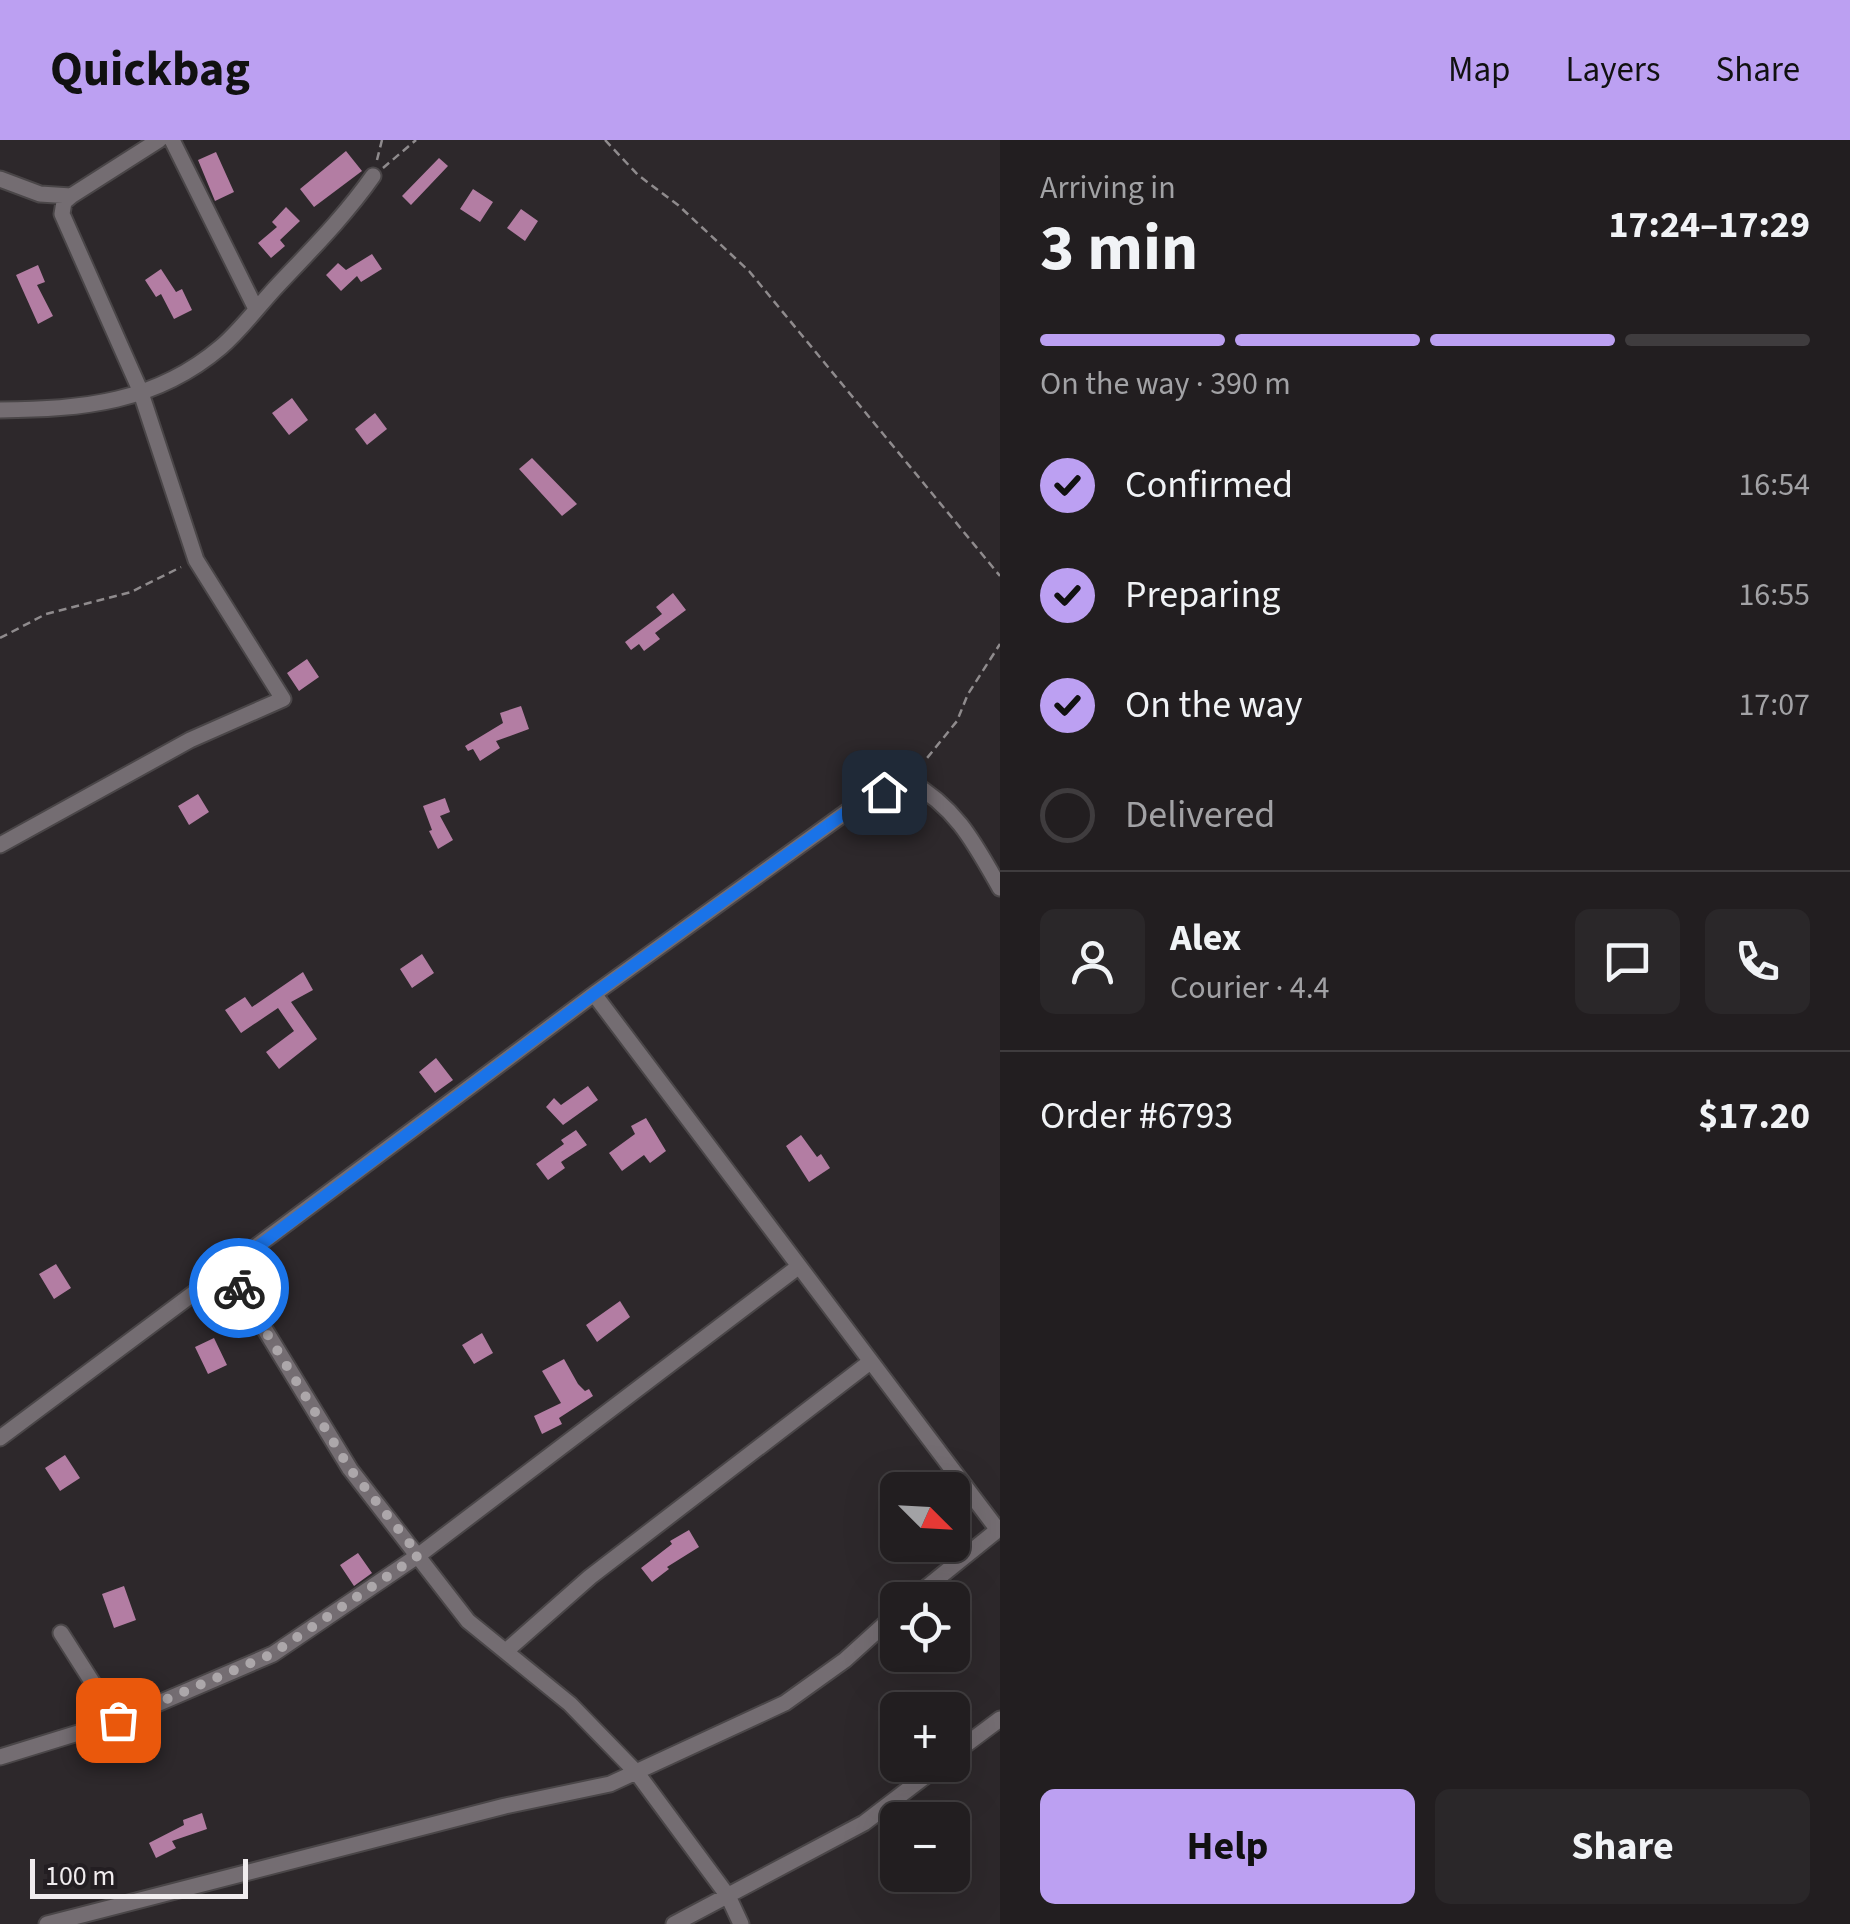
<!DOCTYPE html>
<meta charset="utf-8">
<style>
:root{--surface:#221e20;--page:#2a2729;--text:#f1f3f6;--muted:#a2a2a5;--line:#3f3c3e;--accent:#bca0f2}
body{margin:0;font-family:"Source Sans 3",sans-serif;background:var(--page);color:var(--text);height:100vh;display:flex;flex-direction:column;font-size:38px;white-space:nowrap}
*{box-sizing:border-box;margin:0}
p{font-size:32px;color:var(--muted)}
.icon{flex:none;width:55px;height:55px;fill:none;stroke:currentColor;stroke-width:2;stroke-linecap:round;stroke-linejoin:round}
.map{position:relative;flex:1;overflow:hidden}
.side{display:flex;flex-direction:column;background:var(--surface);width:850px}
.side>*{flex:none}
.needle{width:65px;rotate:114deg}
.controls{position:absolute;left:880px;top:1332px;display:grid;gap:20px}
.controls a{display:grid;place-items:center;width:90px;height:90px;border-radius:15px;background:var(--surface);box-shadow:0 10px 40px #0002,0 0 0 2px var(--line);font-size:50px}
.scale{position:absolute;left:30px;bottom:25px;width:218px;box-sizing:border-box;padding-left:10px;border:5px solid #f0ecee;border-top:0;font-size:28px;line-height:35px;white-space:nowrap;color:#f0ecee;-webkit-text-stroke:8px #231e22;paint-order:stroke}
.pin{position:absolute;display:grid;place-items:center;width:85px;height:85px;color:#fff;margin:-42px;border-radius:20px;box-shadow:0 5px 15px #0006}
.courier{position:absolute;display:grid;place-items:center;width:100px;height:100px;margin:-50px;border:8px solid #1a73e8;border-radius:50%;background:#fff;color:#222;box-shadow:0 2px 12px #0007}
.summary em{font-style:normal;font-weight:700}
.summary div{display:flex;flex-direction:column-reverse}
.summary{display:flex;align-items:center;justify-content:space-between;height:170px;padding:0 40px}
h1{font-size:65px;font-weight:700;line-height:75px}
.bar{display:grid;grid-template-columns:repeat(4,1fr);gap:15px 10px;align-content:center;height:120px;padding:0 40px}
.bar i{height:12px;border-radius:8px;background:var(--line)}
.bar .current{background:var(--accent)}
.bar p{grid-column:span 4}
.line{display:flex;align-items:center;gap:25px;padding:0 40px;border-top:2px solid var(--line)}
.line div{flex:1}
.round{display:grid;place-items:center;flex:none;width:105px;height:105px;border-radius:15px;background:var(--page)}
ol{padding:0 40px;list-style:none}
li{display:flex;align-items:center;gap:30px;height:110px}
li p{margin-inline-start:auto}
li .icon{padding:10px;border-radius:50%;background:var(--accent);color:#111;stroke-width:4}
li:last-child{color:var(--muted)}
li i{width:55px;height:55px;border:5px solid var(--line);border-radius:50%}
.action{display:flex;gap:20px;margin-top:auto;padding:20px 40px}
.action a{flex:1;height:115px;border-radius:15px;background:var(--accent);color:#111;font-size:40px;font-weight:700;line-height:115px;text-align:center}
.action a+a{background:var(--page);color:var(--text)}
header{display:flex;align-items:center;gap:60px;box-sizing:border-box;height:140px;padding:0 50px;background:var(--accent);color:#111}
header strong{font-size:48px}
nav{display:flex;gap:55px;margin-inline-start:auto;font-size:35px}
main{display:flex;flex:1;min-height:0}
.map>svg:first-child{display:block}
</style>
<header>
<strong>Quickbag</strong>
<nav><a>Map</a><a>Layers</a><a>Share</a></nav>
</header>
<main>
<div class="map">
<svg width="1000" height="1784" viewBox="0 0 1000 1784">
<rect width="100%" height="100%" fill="#2d282b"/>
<path fill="#b37da3" d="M346,11L362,31L314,67L300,49Z
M216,12L234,52L215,61L198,20Z
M439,18L448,26L411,65L402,56Z
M473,49L493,62L480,82L460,69Z
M286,67L300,81L280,100L285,106L271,118L258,103L277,87L272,82Z
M521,69L538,81L525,101L507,88Z
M372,114L382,129L361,142L357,136L341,151L326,135L338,123L346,130Z
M38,125L45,142L37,145L53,176L38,184L16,135Z
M161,129L176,152L182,149L192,170L174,179L161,154L156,157L145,140Z
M292,258L308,280L289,295L272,273Z
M375,273L387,289L367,305L355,289Z
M532,318L577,364L562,376L519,329Z
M673,453L686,470L655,493L660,499L644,511L639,504L631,510L625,502L662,474L656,467Z
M307,519L319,537L299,551L287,533Z
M521,566L529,589L496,601L500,608L480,621L473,609L468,611L465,606L503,583L500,573Z
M198,654L209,672L189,685L178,666Z
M445,658L450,672L440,676L453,700L438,709L429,691L432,690L423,666Z
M422,814L434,833L412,848L400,829Z
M303,832L313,850L291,862L317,899L279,929L266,912L294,891L278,868L241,893L225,870L245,857L252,867Z
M436,918L453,940L435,953L419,932Z
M588,946L598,960L563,985L546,967L554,958L561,965Z
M646,978L666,1011L650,1023L644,1015L622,1031L609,1013L635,994L631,986Z
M576,990L587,1005L561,1022L565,1028L548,1040L536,1024L564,1004L561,1000Z
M801,995L817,1017L821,1014L830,1028L809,1042L786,1006Z
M56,1124L71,1148L54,1159L39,1134Z
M620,1161L630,1177L597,1202L586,1185Z
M482,1193L493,1213L474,1224L462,1205Z
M214,1198L227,1225L208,1234L195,1207Z
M564,1219L578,1244L585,1251L589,1249L593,1256L559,1278L562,1284L542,1294L534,1276L561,1263L542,1231Z
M65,1315L80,1338L60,1351L45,1328Z
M689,1390L699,1407L667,1427L669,1429L652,1442L641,1428L672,1404L670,1401Z
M358,1413L372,1433L354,1446L340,1425Z
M124,1446L136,1480L114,1488L102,1454Z
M202,1673L207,1689L172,1701L176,1708L156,1718L149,1703L184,1685L183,1680Z"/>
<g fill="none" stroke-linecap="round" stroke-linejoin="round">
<g stroke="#4a4648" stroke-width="19">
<path id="street" d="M172,0L256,169
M0,39L40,54L71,56
M0,270C83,269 155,263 221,207C242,189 259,165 278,145C311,110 345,76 373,36
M0,705L190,600L283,559L196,420L140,250L62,74L64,62L71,56L159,0
M594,854L998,1390
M228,1129L350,1329L468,1481L570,1564L637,1633L728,1756L741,1784
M0,1298L594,854L859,663L909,641C956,667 974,702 1000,748
M911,1460L1000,1388
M61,1493L117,1581
M506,1511L590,1437L870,1222
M952,1615L1000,1579
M0,1617L117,1581L273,1514L419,1415L798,1127
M47,1784L505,1666L610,1644L785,1563L845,1520L898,1472
M674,1784L864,1683L940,1625"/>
</g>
<path stroke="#8f8b8d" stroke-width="2.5" stroke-dasharray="8 5" stroke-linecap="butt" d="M605,0L638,35L678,65L749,131L1000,436
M377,20L382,0
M383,28L416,0
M0,498L46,474L131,452L181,427
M919,628L957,581L968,554L1000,504"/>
<use href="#street" stroke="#746d72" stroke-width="15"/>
</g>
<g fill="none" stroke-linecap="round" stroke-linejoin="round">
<path stroke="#aca7aa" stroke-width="10" stroke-dasharray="0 18" d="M118,1580L272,1514L419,1415L350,1329L239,1148"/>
<path stroke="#1a73e8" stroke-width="12" d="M239,1148L228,1129L594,854L859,663L884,652"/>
</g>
</svg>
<div class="controls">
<a><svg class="needle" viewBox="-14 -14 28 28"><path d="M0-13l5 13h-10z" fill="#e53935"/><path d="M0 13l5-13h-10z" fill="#a2a2a5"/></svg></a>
<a><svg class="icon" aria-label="locate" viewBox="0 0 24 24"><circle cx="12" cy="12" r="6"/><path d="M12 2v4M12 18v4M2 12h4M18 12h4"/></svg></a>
<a>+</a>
<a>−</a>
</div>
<div class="scale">100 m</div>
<div class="pin" style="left:118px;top:1580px;background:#ea580c"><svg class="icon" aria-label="bag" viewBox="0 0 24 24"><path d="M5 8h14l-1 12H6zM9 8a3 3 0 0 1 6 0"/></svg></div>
<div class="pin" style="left:884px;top:652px;background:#1f2937"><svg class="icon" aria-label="home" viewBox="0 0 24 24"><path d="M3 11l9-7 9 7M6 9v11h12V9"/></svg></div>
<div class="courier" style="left:239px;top:1148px"><svg class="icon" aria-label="bike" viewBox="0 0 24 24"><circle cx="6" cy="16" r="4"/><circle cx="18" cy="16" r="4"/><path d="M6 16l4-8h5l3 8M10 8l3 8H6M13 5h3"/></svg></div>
</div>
<section class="side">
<div class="summary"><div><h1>3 min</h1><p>Arriving in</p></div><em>17:24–17:29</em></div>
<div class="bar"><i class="current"></i><i class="current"></i><i class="current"></i><i></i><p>On the way · 390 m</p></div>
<ol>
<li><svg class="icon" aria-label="check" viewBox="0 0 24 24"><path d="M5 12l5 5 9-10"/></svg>Confirmed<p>16:54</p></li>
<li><svg class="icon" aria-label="check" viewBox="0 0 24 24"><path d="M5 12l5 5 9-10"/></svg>Preparing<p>16:55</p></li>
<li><svg class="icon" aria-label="check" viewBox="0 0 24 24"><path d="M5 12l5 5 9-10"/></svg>On the way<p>17:07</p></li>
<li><i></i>Delivered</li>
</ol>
<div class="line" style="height:180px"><a class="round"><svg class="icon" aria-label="person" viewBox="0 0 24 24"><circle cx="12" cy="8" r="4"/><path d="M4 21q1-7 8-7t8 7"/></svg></a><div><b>Alex</b><p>Courier · 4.4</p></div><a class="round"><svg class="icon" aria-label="chat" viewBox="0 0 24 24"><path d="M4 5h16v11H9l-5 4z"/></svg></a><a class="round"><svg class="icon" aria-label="phone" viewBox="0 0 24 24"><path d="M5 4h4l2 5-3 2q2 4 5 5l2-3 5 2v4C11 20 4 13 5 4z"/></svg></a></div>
<div class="line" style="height:130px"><div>Order #6793</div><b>$17.20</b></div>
<div class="action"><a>Help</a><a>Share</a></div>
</section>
</main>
